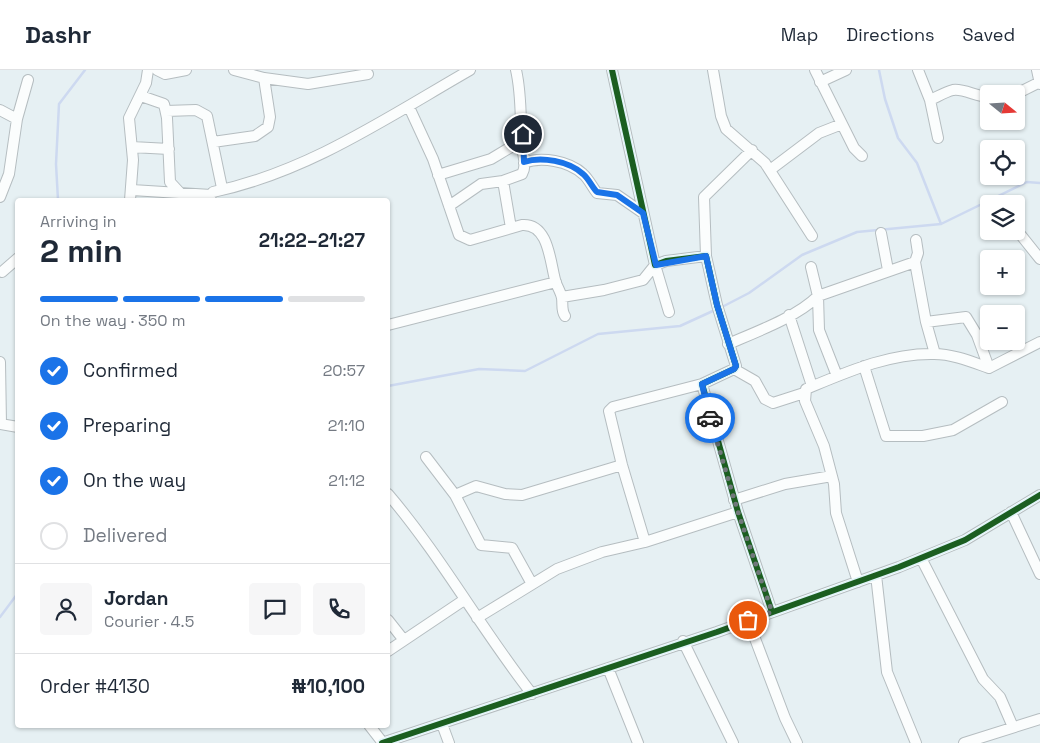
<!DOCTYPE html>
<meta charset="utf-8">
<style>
:root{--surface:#fff;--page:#f6f6f7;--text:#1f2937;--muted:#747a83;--line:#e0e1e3;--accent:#1a73e8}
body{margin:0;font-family:"Space Grotesk",sans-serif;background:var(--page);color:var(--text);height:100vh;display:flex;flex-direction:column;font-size:19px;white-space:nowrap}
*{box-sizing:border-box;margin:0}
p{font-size:16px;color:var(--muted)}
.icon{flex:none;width:28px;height:28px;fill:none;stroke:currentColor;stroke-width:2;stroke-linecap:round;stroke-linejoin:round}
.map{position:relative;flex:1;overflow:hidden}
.side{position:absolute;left:15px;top:128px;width:375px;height:530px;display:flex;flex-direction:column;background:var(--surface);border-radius:5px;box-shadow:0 1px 4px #0004}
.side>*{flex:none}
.needle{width:32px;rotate:108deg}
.fabs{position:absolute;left:980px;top:15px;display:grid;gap:10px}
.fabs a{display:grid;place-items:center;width:45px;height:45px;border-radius:5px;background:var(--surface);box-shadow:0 1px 4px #0004;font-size:25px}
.pin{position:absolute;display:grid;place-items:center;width:42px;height:42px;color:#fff;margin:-21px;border:2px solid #fff;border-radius:50%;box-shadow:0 1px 5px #0007}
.courier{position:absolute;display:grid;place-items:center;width:50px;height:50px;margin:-25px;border:4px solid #1a73e8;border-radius:50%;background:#fff;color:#222;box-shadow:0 1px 6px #0007}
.overview em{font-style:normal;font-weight:700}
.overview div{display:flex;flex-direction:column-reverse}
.overview{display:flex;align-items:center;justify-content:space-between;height:85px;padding:0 25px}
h1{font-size:32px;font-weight:700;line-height:38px}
.bar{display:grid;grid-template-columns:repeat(4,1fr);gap:8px 5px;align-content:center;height:60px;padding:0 25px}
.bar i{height:6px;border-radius:4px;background:var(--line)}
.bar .current{background:var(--accent)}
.bar p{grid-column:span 4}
.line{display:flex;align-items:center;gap:12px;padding:0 25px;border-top:1px solid var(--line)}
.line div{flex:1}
.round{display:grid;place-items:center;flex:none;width:52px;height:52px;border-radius:5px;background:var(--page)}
ol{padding:0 25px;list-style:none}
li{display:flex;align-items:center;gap:15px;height:55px}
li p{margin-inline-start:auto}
li .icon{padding:5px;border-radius:50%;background:var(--accent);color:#fff;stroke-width:4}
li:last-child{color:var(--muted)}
li i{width:28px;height:28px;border:2px solid var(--line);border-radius:50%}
header{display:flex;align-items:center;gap:30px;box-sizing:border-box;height:70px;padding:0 25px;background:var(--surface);border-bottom:1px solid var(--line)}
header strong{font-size:24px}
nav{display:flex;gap:28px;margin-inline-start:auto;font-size:18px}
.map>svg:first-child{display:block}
</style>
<header>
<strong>Dashr</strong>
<nav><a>Map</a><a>Directions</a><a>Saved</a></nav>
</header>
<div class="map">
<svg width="1040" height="673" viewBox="0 0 1040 673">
<rect width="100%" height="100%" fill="#e6f0f3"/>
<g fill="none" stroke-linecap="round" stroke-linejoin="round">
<path stroke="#cdd9f0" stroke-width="2.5" d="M879,0L885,29L898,68L917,93L941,154
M58,130L56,94L59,34L85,0
M720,238L749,223L802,185L857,162L941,154L1027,112L1040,113
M388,316L479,299L525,301L598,264L680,256L715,240
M0,547L18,523"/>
<g stroke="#b5bdc0" stroke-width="12">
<path id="street" d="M157,0L165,4L186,0
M234,0L264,8L308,14L368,4
M612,0L655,195L666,191L706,186L717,235L736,296L734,299L702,314L738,442L772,542
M713,0L721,46L726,59L765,93L812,166
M815,0L854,78L862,86
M918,0L930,30L938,68
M1037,0L1040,14
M820,12L846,0
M1016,24L1040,12
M141,26L164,34L167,48L170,112L182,125
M930,30C937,27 945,22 953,20C963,18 977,27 989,27
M409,37L433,89L459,165L470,170L522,155C550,153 550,195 556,213C558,218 561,223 562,228C563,235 561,240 565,246
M0,40L17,49
M166,41L196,40L207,46L222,118L225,119
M213,72L255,66L268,57L270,47L264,8
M132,77L169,79
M524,93C541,86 569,91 583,104C589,109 592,117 597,123L617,125L643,143
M770,100L819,63L842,54
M438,105L491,89L516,74L522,65
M503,111L511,158
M132,120L211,125L213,122C308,102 388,47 470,0
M0,127L9,104L17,49L28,10
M130,130L133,90L129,48L146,13L148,0
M449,136L481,114L503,111L522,104C527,95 523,87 522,75C520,49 522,26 516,0
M1016,159L1040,189
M881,163L888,200
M916,170L918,183L915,192L926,252L966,247L977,265L989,298
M706,186L704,127L752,80
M655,195L669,242
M811,197L818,226L819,260L837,306
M2,202L18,188
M562,227L604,220L643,210L655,195
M789,245L812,316
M926,252L935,284
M388,255L556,212
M728,274C756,262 797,247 818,226L915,192
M0,292L1,354
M864,296L886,366H923L953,360L1002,332
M734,299L755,311L765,329L773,333L804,323
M0,354L18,357
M426,387L455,425L481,475L512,478L532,514
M388,424C441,486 481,559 532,624
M455,425L476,416L505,424L522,425L622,395
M734,430L785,414L832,406
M1011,442L1040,504
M645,472L622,395L609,341L613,337L702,314
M921,488L983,609L1000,627L1013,657
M876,505L887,602L916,673
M858,512L836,443L834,414L824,376L805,331L806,319C847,302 889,283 934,284C953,284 972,292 989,298L1040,272
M477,548L557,499L602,482L645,472L738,442
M388,550L403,569
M748,550L785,648L797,673
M683,571L733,673
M388,581L464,530
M608,598L638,673
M442,654L449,673
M369,655L383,673
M382,673L717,562L899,497L965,470L1040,425
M964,673L1040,649"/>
</g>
<use href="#street" stroke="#fbfdfd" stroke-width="10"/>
<g stroke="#e0f4f9" stroke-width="9">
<path id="cycleway" d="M612,0L655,195L666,191L706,186L717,235L736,296L734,299L702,314L738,442L772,542
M382,673L717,562L899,497L965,470L1040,425"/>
</g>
<use href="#cycleway" stroke="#1b5e20" stroke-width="6"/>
</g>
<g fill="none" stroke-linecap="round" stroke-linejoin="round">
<path stroke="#70787b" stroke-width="5" stroke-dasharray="0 9" d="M710,348L738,442L772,542L748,550"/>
<path stroke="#1a73e8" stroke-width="6" d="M523,64L524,92C541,86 569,91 583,104C589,109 592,117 597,122L617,125L643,143L656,195L706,186L717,235L736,296L734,299L702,314L710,348"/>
</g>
</svg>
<div class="fabs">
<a><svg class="needle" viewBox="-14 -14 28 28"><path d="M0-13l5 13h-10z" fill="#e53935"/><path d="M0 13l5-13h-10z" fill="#747a83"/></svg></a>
<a><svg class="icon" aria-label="locate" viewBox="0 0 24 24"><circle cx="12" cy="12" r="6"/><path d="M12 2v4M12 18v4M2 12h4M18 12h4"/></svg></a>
<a><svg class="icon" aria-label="layers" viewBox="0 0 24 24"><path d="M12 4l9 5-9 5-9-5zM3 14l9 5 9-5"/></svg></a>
<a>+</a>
<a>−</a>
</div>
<div class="pin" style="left:748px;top:550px;background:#ea580c"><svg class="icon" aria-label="bag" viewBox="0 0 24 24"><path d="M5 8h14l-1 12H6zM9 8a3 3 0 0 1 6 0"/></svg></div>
<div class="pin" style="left:523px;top:64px;background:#1f2937"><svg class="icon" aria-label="home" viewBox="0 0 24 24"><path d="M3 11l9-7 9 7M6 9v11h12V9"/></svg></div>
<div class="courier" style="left:710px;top:348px"><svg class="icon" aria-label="car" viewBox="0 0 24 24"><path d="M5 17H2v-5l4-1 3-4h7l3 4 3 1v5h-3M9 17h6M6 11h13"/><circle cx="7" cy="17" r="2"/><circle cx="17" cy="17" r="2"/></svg></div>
<section class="side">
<div class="overview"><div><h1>2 min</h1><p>Arriving in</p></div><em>21:22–21:27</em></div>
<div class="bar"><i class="current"></i><i class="current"></i><i class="current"></i><i></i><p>On the way · 350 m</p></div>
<ol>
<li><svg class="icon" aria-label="check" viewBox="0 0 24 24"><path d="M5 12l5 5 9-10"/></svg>Confirmed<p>20:57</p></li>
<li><svg class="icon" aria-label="check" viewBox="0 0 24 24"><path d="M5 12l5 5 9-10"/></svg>Preparing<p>21:10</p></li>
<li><svg class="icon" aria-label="check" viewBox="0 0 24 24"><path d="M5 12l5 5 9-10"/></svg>On the way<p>21:12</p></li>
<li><i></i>Delivered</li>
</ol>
<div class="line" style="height:90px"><a class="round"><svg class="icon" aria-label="person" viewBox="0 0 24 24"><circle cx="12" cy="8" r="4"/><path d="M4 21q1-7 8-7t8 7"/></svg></a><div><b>Jordan</b><p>Courier · 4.5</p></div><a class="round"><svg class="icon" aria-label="chat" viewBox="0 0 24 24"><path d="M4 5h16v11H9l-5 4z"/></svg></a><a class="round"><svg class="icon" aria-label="phone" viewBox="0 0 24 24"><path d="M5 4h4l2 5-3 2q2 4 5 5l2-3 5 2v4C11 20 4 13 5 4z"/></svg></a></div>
<div class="line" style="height:65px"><div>Order #4130</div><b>₦10,100</b></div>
</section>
</div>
